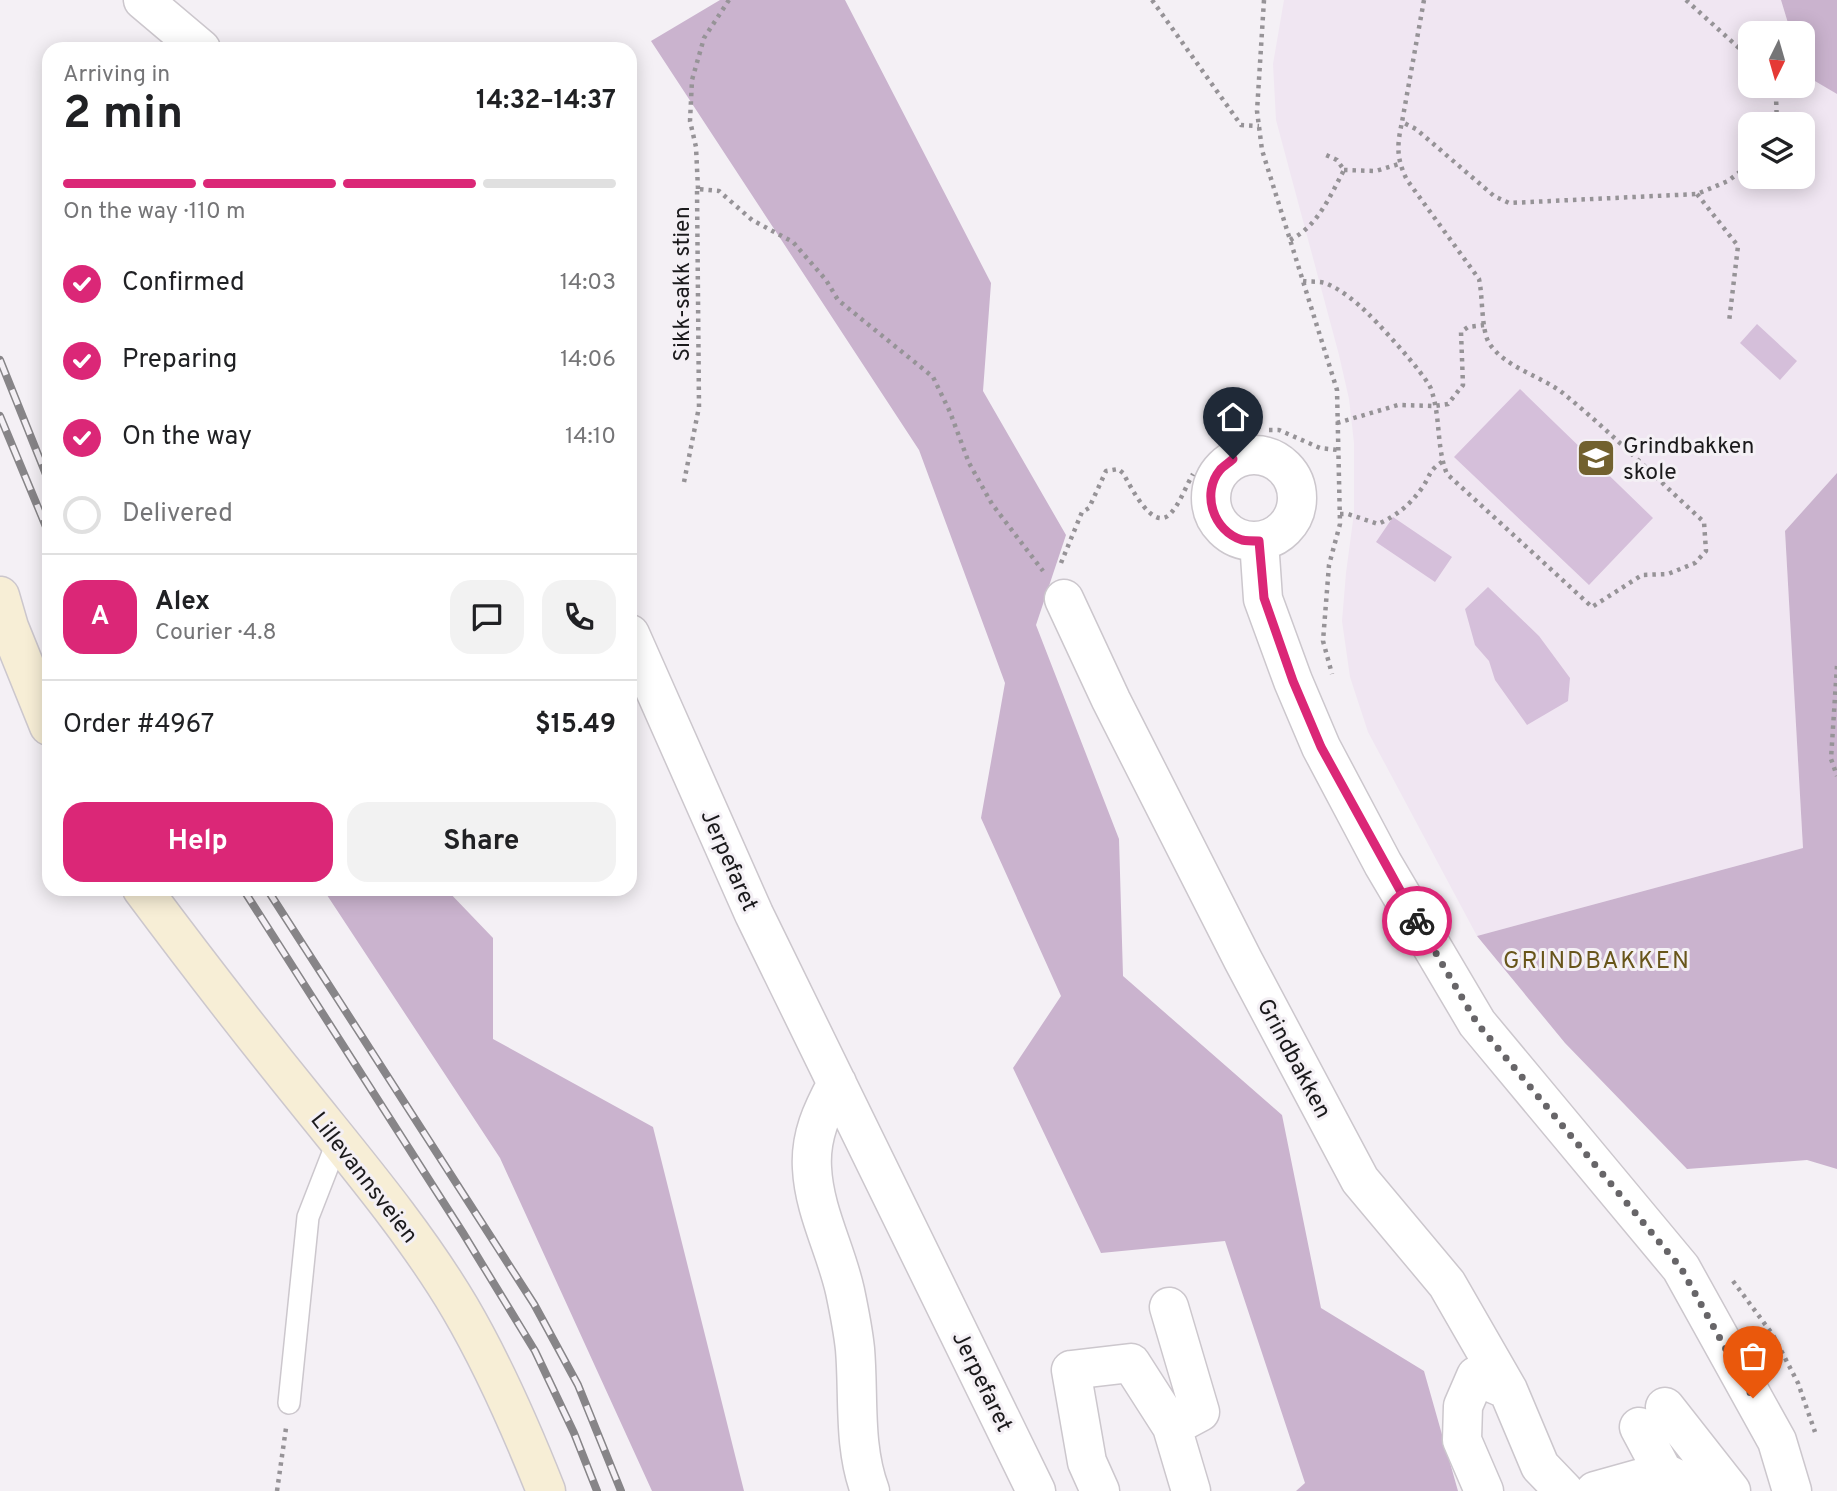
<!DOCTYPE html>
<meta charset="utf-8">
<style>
:root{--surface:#fff;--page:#f2f2f2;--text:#202124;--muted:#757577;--line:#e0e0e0;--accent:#db2777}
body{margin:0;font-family:Overpass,sans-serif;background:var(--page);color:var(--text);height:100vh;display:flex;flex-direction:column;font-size:26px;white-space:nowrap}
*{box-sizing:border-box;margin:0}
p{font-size:23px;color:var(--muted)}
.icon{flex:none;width:38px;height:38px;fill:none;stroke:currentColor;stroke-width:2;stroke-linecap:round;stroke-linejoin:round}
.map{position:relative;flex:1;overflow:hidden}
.panel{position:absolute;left:42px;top:42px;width:595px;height:854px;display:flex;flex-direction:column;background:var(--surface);border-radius:21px;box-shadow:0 4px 18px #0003}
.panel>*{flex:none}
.needle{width:46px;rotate:185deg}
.controls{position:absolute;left:1738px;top:21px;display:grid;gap:14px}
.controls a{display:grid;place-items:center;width:77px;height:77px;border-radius:14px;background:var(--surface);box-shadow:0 4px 18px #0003;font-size:35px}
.pin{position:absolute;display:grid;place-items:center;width:60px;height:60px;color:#fff;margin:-72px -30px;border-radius:50% 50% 50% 0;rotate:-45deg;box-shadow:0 0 7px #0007}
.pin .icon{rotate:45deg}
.courier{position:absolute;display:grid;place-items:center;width:70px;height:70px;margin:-35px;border:5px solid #db2777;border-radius:50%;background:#fff;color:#222;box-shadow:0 2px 9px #0007}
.headline em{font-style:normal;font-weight:700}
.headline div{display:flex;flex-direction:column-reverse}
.headline{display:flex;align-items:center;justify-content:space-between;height:119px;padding:0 21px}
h1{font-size:46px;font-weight:700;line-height:52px}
.bar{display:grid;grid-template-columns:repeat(4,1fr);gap:10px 7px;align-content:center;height:84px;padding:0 21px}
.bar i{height:9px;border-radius:5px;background:var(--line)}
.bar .on{background:var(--accent)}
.bar p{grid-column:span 4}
.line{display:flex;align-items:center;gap:18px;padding:0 21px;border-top:2px solid var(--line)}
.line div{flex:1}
.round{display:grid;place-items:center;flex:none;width:74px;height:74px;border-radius:21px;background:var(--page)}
ol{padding:0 21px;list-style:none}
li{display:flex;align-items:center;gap:21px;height:77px}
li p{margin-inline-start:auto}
li .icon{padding:7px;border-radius:50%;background:var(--accent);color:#fff;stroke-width:4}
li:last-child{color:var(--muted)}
li i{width:38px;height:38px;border:4px solid var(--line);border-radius:50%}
.action{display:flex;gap:14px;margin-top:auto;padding:14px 21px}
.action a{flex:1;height:80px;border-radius:21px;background:var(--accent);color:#fff;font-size:28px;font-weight:700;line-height:80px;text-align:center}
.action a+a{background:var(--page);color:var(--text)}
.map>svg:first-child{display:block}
</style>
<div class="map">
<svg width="1837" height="1491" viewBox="0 0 1837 1491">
<rect width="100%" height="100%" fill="#f4f0f5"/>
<path fill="#f0e6f2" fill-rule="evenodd" d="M1284,0H1781L1791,33H1750V86H1802L1803,73L1837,94V473L1785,531L1803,848L1477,936L1368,732L1350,677L1342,621L1346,573L1354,513V443L1349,399L1339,355L1276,120L1273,64ZM1750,124H1802V177H1750Z"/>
<path fill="#d5bfda" d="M1757,324L1797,361L1780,380L1740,343Z
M1520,389L1653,518L1589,585L1454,457Z
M1393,517L1452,557L1435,582L1376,542Z
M1488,587L1539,636L1570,678L1568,701L1527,725L1495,680L1489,661L1475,645L1465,609Z"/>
<path fill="#cab3ce" d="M720,0H845L991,283L983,391L1066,535L1036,625L1119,839L1123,976L1282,1115L1321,1308L1424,1371L1458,1491H1296L1305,1483L1225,1241L1101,1253L1013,1068L1061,996L981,818L1005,683L919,450L651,41Z
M1781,0H1837V94L1803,74L1802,33H1791Z
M1837,473V1169L1807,1160L1687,1169L1565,1043L1477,936L1803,848L1785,531Z
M323,889H446L493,938V1039L653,1127L744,1491H652L500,1158Z"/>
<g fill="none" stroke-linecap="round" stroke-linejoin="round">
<g stroke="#ccc7cd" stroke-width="24">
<path id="lane" d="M289,1403L308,1217L338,1140"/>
</g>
<g stroke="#ccc7cd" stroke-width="41">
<path id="street" d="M143,0L201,49
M1211 498a43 43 0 1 1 86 0a43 43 0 1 1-86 0Z
M1259,541L1263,599L1293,681L1321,747L1383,864L1477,1023L1681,1268L1777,1441L1792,1491
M1064,599L1111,700L1243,960L1360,1180L1447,1284L1508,1390L1540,1466L1564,1491
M630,634L754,914L1036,1491
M837,1083C822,1111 810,1136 812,1168C814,1211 836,1250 845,1291C849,1310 853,1330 855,1349C859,1396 853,1446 870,1491
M1169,1307L1200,1412L1172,1427L1191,1491
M1665,1407L1731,1491
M1639,1427L1663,1472
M1100,1491L1087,1462L1071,1370L1131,1363L1172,1427
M1484,1491L1462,1440L1463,1406L1476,1376L1508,1390
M1595,1491L1663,1472L1702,1491"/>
</g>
<g stroke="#ccc7cd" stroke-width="41">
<path id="secondary" d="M0,596L9,627L49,726
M142,889C195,960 249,1030 305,1099C358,1165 417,1235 460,1308C494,1366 521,1428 546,1491"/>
</g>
<path stroke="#969397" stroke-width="4.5" stroke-dasharray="3.5 5" stroke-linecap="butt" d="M1152,0L1241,125L1259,126
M1264,0L1257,111L1262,150L1337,390L1340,524L1329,565L1323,641L1332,674
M1424,0L1402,122L1416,129L1494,196L1509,203L1697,194L1728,181L1750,164
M1686,0L1750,58
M1770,86L1776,97L1777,124
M1344,170L1376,171L1399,164
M698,189L696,147L690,121L692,80L704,38L729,0
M1697,194L1738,246L1729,322
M1290,240C1318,226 1330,196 1344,170L1337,160L1326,155
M1303,281C1310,282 1318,281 1325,283C1338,288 1351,298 1361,307C1375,319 1426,375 1431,389C1441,417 1436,447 1447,474L1592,607L1642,575L1668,574L1695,563L1706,551L1704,522C1658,480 1612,433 1564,394C1542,376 1505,368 1489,343C1481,329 1483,297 1479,279L1407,180C1396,158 1397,145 1402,122
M1337,423L1398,405L1435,406L1448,404L1463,385L1461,332L1468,327L1484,325
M1269,430H1279L1320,448L1338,450
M684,482L699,407L697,189L719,191L752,220L793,242L826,280L838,300L933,377L950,412L969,463L992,504L1043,571
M1340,514H1348L1378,524C1396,516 1410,505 1422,488C1431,475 1428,471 1442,462
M1061,563L1082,512L1089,508L1106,471L1118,469L1123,473C1130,485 1153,534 1171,513C1180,503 1186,486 1193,474
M1837,666L1831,759L1837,776
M1733,1281L1773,1335L1798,1383L1815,1432
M277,1491L286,1428"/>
<use href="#lane" stroke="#fff" stroke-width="21"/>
<use href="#street" stroke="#fff" stroke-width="38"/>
<use href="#secondary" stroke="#f7eed6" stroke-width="38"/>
<g stroke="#878588" stroke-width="8">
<path id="rail" d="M0,360L49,482
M0,416L49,534
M243,889L463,1233L535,1351L574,1433L597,1491
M267,889L534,1304L578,1385L621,1491"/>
</g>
<use href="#rail" stroke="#f4f0f5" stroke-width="5" stroke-dasharray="16" stroke-linecap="butt"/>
</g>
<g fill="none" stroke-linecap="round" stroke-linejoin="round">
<path stroke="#676568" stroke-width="7" stroke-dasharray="0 12.6" d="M1417,921L1477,1023L1681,1268L1753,1398"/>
<path stroke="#db2777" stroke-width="9" d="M1233,459C1229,463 1223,466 1220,470C1201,493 1213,531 1242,540C1247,541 1254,541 1259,541L1264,598L1293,681L1321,747L1417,921"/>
</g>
<defs>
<g id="school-square" transform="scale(2.0125)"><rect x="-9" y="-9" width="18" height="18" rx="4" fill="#72612f" stroke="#f4f0f5"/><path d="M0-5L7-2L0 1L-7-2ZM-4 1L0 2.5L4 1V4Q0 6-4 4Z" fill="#fff"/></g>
</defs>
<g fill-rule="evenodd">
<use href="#school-square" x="1596" y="458"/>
</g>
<g text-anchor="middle" stroke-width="6" stroke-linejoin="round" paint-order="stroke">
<g font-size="23" fill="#1b1a1c" stroke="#f4f0f5">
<text transform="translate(681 284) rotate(-90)" y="8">Sikk-sakk stien</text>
<text transform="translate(730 860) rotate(66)" y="8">Jerpefaret</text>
<text transform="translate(1295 1058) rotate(62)" y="8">Grindbakken</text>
<text transform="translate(365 1177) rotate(52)" y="8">Lillevannsveien</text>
<text transform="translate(983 1381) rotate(64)" y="8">Jerpefaret</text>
</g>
<g font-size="23" fill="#1b1a1c" stroke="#f4f0f5" text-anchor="start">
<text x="1623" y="453">Grindbakken<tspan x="1623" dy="26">skole</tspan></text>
</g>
<g font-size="24" letter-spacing="2" fill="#68551a" stroke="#f4f0f5">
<text x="1597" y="968">GRINDBAKKEN</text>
</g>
</g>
</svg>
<div class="controls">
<a><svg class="needle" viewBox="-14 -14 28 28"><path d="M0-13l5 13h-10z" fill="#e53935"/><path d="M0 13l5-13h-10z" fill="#757577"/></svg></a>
<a><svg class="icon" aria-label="layers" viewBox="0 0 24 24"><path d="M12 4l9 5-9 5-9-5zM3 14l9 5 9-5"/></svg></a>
</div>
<div class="pin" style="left:1753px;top:1398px;background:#ea580c"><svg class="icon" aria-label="bag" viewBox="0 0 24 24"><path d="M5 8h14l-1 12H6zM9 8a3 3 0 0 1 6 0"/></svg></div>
<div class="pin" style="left:1233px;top:459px;background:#1f2937"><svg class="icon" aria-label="home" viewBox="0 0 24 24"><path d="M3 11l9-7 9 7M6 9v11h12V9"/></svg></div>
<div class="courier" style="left:1417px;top:921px"><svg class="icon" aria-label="bike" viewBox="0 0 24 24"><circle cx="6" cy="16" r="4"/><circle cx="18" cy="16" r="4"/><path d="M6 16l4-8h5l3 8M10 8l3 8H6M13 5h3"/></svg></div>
<section class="panel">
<div class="headline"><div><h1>2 min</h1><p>Arriving in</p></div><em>14:32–14:37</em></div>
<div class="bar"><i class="on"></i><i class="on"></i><i class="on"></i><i></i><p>On the way · 110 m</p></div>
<ol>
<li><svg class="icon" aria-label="check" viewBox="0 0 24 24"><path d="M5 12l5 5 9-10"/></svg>Confirmed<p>14:03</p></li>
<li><svg class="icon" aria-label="check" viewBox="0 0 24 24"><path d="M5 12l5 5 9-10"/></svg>Preparing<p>14:06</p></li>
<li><svg class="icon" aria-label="check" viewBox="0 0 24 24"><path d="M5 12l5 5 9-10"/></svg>On the way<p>14:10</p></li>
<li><i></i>Delivered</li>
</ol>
<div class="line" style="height:126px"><b class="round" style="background:var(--accent);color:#fff">A</b><div><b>Alex</b><p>Courier · 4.8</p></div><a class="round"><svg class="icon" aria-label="chat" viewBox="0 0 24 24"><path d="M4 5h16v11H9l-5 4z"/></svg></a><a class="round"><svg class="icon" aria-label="phone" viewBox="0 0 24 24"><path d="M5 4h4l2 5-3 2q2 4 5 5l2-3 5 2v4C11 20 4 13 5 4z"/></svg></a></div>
<div class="line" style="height:91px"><div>Order #4967</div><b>$15.49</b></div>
<div class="action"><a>Help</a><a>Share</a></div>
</section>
</div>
